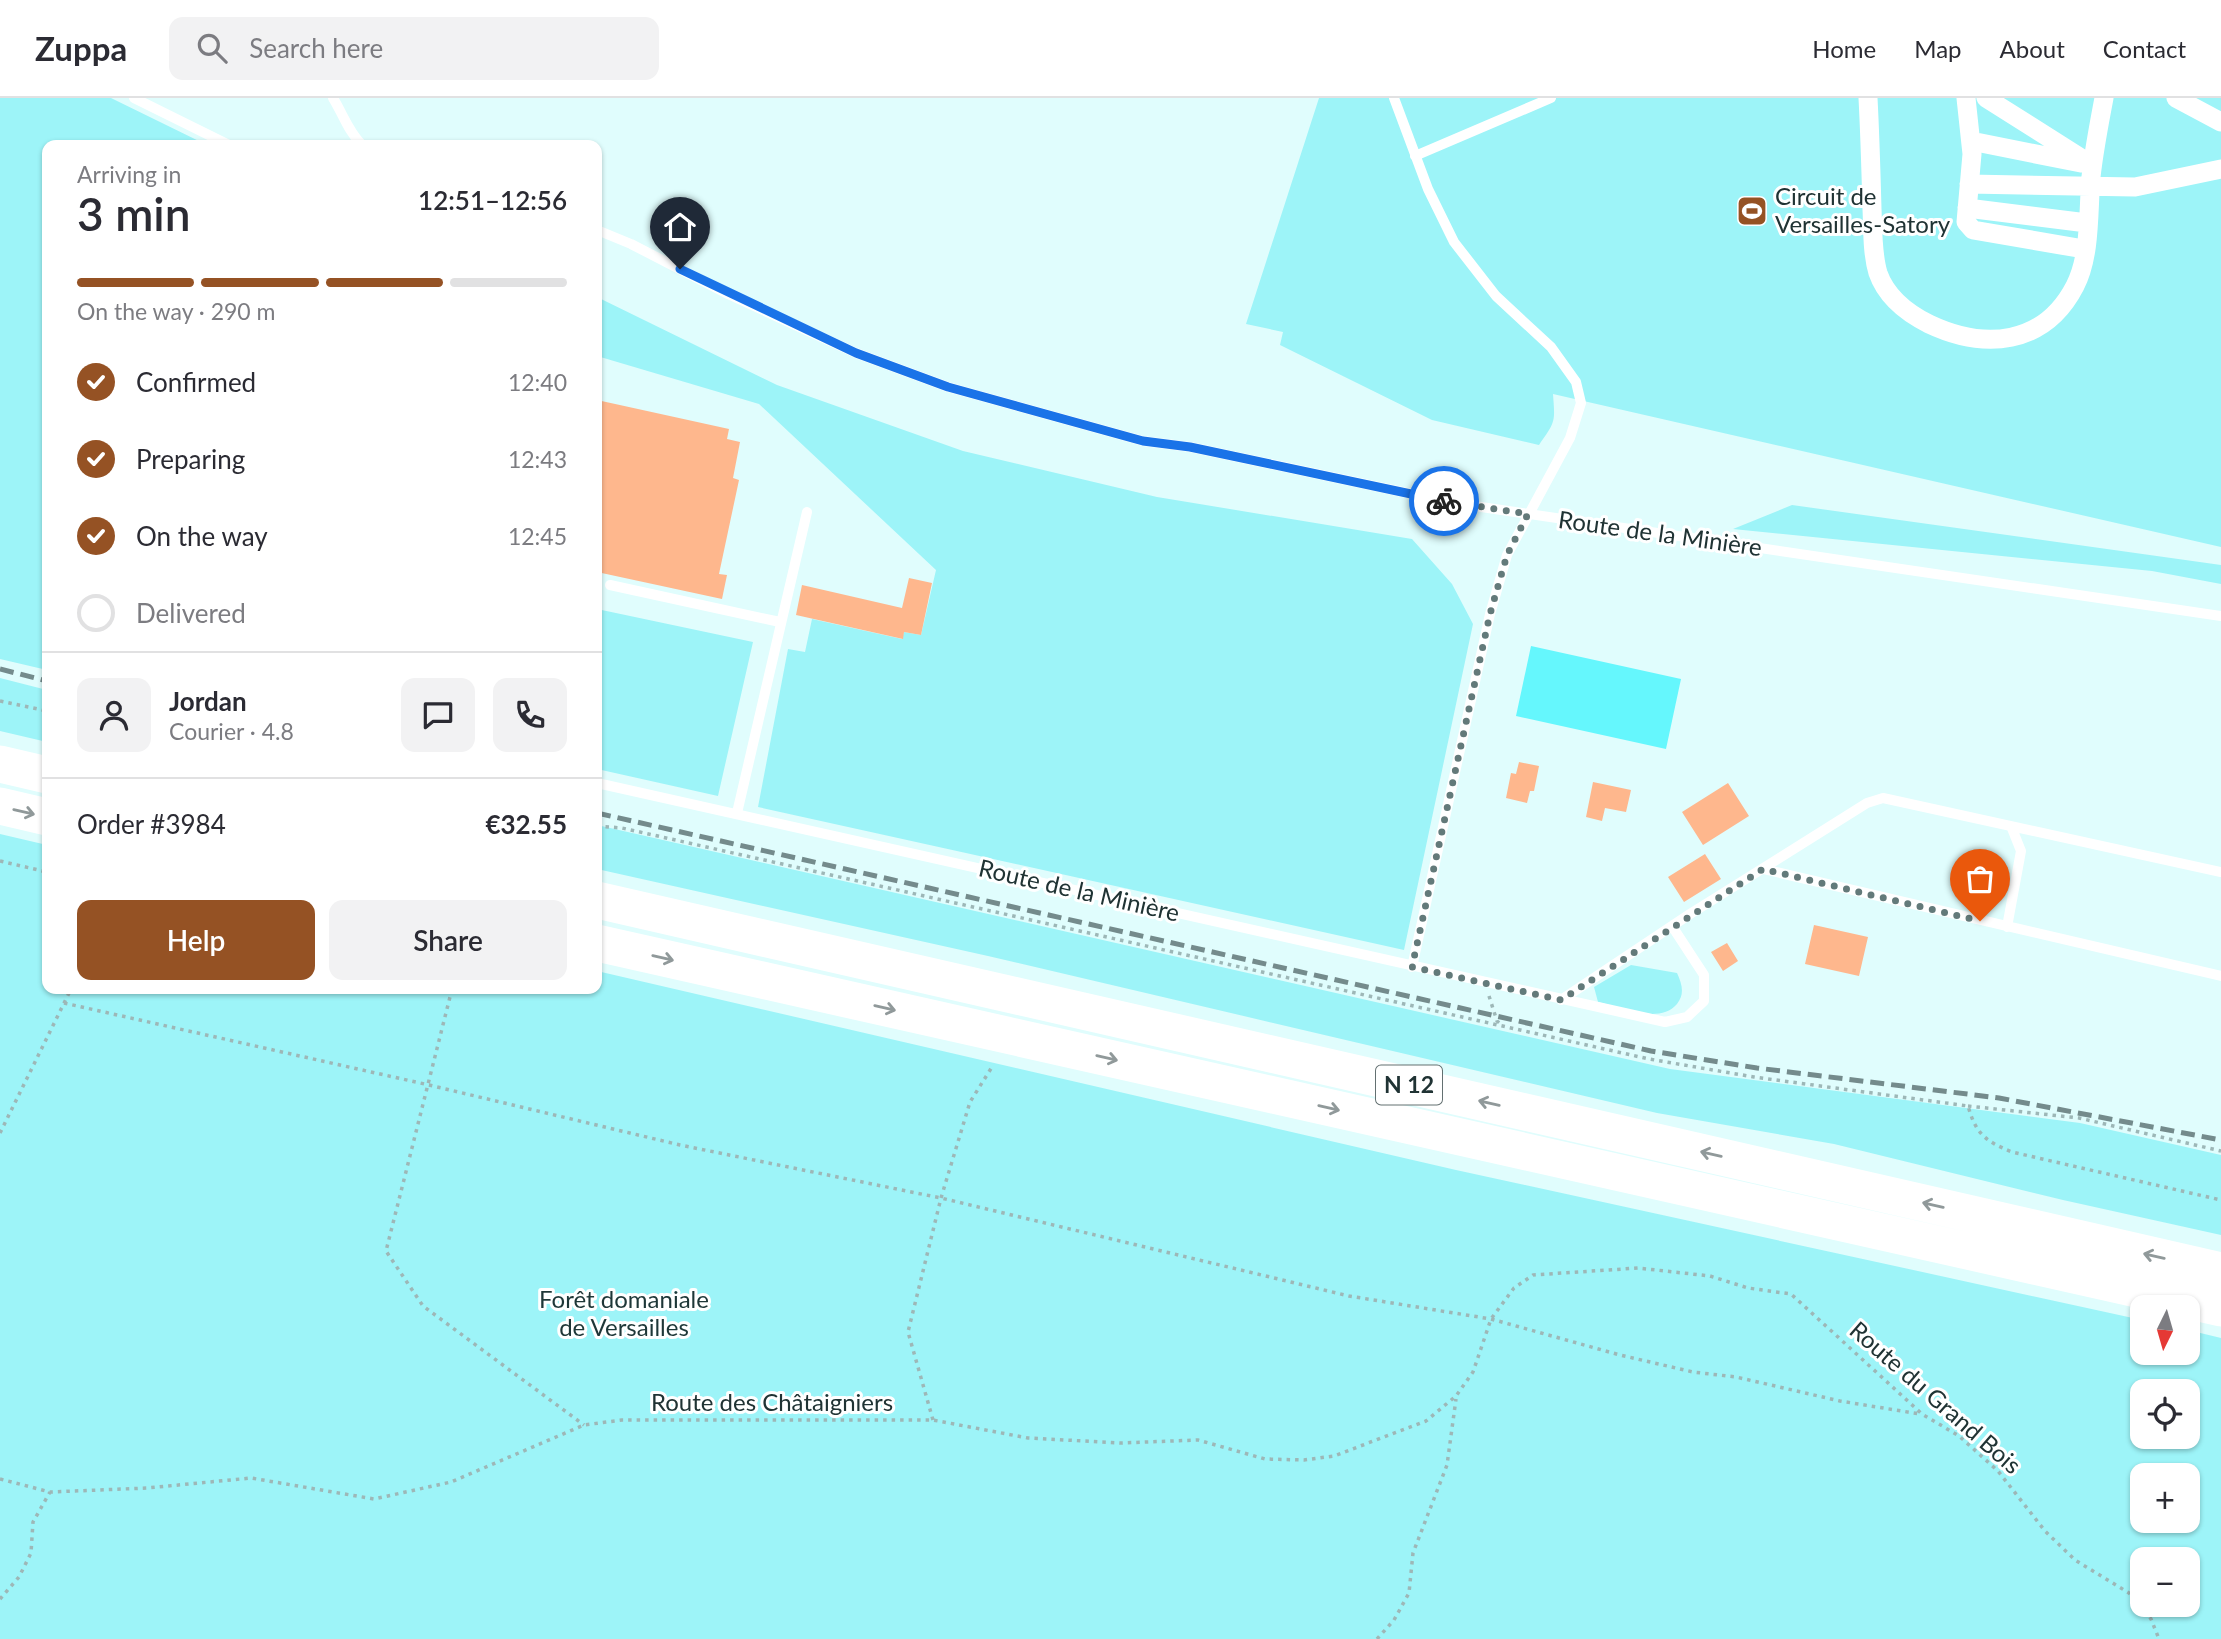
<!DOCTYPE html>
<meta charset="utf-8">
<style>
:root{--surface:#fff;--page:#f2f2f3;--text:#2b2b33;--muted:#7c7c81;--line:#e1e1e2;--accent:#955224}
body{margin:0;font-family:Lato,sans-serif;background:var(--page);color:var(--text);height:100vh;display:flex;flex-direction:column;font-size:26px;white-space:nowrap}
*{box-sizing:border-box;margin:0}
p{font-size:23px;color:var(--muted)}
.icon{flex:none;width:38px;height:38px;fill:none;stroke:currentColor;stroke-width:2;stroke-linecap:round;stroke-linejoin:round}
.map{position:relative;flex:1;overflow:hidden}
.drawer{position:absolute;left:42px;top:42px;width:560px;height:854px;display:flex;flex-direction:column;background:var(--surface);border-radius:14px;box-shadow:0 2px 5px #0004}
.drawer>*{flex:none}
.needle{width:46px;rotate:185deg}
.fabs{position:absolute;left:2130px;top:1197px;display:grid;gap:14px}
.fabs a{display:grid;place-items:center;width:70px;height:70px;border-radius:14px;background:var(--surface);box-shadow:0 2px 5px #0004;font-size:35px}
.pin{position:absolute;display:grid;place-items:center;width:60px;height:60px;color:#fff;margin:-72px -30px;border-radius:50% 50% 50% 0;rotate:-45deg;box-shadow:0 0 7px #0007}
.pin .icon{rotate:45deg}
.courier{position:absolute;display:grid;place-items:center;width:70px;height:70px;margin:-35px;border:5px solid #1a73e8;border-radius:50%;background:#fff;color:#222;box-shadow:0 2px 9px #0007}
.summary em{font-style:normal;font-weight:600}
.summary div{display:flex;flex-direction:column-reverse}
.summary{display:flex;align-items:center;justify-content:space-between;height:119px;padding:0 35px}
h1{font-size:46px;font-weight:600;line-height:52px}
.bar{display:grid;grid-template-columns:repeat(4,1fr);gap:10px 7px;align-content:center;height:84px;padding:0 35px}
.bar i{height:9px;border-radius:5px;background:var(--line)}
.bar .selected{background:var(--accent)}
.bar p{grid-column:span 4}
.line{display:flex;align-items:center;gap:18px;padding:0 35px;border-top:2px solid var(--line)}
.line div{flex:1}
.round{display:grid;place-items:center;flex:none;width:74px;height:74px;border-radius:14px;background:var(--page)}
ol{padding:0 35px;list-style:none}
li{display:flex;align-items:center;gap:21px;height:77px}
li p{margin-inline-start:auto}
li .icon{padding:7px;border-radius:50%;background:var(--accent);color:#fff;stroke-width:4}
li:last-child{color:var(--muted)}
li i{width:38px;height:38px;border:4px solid var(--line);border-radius:50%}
.cta{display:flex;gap:14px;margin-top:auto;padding:14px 35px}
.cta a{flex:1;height:80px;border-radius:14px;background:var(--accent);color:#fff;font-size:28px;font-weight:600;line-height:80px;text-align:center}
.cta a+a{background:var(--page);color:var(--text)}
header{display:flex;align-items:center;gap:42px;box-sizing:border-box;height:98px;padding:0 35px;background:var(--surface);border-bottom:2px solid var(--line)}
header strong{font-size:33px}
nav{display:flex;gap:38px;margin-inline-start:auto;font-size:24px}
.search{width:490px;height:63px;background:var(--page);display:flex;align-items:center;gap:18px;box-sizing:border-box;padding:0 24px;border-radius:14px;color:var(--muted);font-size:26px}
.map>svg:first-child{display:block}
</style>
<header>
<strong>Zuppa</strong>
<div class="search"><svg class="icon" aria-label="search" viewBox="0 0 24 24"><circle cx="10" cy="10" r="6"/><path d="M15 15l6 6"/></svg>Search here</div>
<nav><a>Home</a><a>Map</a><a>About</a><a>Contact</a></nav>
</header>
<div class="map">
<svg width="2221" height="1541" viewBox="0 0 2221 1541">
<rect width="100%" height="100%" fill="#e0fdfd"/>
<path fill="#9df4f8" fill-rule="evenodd" d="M0,0H111L207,47H47V572L0,561Z
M1319,0H2221V449L1553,296C1555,324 1556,323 1539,347L1432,322L1280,247L1283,234L1246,226Z
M597,199L777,287L963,353L1157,399L1412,441L1452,486L1473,526L1404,852L758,709L788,551L805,554L812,521L902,541L904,534L921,537L936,472L759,306L597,258Z
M1792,407L2221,467V486L2152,473L1733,431Z
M597,511L753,544L718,698L597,671Z
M0,580L47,592V644L0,633Z
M597,727L1670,971L2080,1025L2221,1057V1137L2063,1102L1834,1046L1657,1015L988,858L597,771Z
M0,736L47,747V891H597V873L1456,1072L2142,1222V1255H2188V1232L2221,1240V1541H0ZM2142,1293H2188V1339H2142ZM2188,1377V1423H2142V1377ZM2188,1461V1507H2142V1461Z
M1631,867L1677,875C1682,886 1685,896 1677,906C1659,927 1621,909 1598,904L1594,889Z"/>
<path fill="#65f7fd" d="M1531,548L1681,581L1666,651L1516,618Z"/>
<path fill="#feb78d" d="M597,302L729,331L727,341L740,344L733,380L739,382L719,476L727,477L722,501L597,474Z
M909,480L932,485L921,537L904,534L903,541L796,517L802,487L902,510Z
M1519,664L1539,668L1534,693H1530L1527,705L1506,700L1511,675L1516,676Z
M1593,684L1631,692L1626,714L1605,710L1602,723L1586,719Z
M1728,685L1749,718L1703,747L1682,714Z
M1705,756L1721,781L1684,804L1668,779Z
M1814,827L1868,839L1859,878L1805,866Z
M1727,845L1738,863L1723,873L1711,854Z"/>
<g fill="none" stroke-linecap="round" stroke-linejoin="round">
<path stroke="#9db7b7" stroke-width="3.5" stroke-dasharray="3.5 5" stroke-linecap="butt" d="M0,603L47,613
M597,728L622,730L1649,961L1754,979L1968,1008C1976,1036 1985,1043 2012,1054L2221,1102
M0,763L47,774
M452,891L386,1153L423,1208L584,1327
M1489,898L1497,923L1503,928
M64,905L429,987L680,1047L941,1100L1349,1198L1491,1221L1620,1257L1693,1274L1736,1279L1840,1303L1920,1316
M1968,1008L2079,1020L2221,1053
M0,1035L71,891
M933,1322L908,1234L941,1100L970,1004L992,969
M0,1381L50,1394L147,1390L251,1380L374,1401L451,1384L584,1327L622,1322H933L1028,1340L1121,1345L1198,1342L1265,1361L1304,1362L1334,1358L1426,1323L1456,1298L1473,1274L1491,1221L1514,1190L1533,1177L1638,1170L1710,1178L1748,1190L1791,1196L1922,1316L1959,1338L1998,1373L2045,1433L2075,1462L2129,1495L2151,1521L2159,1541
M0,1501L19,1479L31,1455L33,1424L50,1394
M1377,1541L1394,1522L1409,1495L1413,1455L1447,1367L1456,1301"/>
<path stroke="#fff" stroke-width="10" d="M134,0L229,47
M333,0C343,16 348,33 362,47
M1394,0L1428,91L1454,144L1496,198L1551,249L1576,284L1581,305L1570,340L1507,457L1490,516L1412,869
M1415,58L1551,0
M597,132L631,146L728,196L856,255L948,289L1143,343L1190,349L1454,405L2221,518
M610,487L780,524
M597,685L1665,924L1687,919L1704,903V877L1672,828
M737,715L807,414
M1763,771L2221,878
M2007,829L2021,753L2011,728
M1561,902L1690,816L1867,705L1883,700L2221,774"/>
<path stroke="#fff" stroke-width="19" d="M1868,0C1870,37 1871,74 1872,111C1873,132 1872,155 1878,175C1886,198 1907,215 1929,226C1984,252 2044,248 2075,188C2091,157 2088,113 2091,79C2094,52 2099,26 2104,0
M1966,0L1972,56L1966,124L1973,132L2084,151
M1986,0L2092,67
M2176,0L2221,24
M1971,43L2081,65
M1969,86L2135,89L2221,71
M1967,110L2087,125"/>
<path stroke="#fff" stroke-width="37" d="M0,666L47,677
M0,708L47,719
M597,802L2221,1173
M597,845L2221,1210"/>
<path stroke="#748b8c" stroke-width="5" stroke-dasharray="14 7" stroke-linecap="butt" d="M0,571L47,583
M597,715L1651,953L1757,970L1999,1000L2221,1042"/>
</g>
<defs><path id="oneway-shaft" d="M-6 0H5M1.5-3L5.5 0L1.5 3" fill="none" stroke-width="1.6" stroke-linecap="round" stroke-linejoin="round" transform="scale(1.75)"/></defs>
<g stroke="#90999a">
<use href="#oneway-shaft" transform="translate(24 714) rotate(13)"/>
<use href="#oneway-shaft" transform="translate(663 860) rotate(13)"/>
<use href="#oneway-shaft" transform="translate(885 910) rotate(13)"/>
<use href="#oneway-shaft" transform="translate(1107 960) rotate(13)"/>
<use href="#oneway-shaft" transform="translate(1489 1005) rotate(-167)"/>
<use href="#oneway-shaft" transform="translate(1329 1010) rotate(13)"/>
<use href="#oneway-shaft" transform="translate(1711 1056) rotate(-167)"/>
<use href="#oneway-shaft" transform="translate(1933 1107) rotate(-167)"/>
<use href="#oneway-shaft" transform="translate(2154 1158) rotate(-167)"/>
</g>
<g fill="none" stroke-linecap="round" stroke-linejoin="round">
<path stroke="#637a7a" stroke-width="7" stroke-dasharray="0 12.6" d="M1444,403L1528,416L1507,457L1490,516L1412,869L1561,902L1763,771L1980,823"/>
<path stroke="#1a73e8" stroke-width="9" d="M680,171L856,255L948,289L1143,343L1190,349L1444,403"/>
</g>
<defs>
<g id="stadium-square" transform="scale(1.575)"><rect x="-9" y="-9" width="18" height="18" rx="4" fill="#955224" stroke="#fff"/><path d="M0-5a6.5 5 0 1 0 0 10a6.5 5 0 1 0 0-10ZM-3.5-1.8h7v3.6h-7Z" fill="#fff"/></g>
</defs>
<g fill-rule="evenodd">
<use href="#stadium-square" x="1752" y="113"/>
</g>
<g text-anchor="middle" stroke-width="6" stroke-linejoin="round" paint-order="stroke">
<rect fill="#fff" stroke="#637071" stroke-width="2" x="1376" y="967.5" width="66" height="39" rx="5"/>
<g font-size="23" font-weight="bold" fill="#203334">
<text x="1409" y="995">N 12</text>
</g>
<g font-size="24" fill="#203334" stroke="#fff" text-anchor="start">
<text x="1775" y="107">Circuit de<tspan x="1775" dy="28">Versailles-Satory</tspan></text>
</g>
<g font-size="24" fill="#203334" stroke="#fff">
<text transform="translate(1660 436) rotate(8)" y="8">Route de la Minière</text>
<text transform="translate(1079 793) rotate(13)" y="8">Route de la Minière</text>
<text transform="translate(1935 1300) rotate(41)" y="8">Route du Grand Bois</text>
<text x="772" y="1313">Route des Châtaigniers</text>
</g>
<g font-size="24" fill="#1e3738" stroke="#fff">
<text x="624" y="1210">Forêt domaniale<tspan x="624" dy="28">de Versailles</tspan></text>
</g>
</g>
</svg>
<div class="fabs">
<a><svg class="needle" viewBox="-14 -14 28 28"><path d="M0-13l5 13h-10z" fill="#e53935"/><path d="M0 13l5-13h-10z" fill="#7c7c81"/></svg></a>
<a><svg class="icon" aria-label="locate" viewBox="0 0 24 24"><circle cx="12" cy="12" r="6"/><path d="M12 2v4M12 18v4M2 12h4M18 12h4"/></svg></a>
<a>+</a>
<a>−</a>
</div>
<div class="pin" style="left:1980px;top:823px;background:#ea580c"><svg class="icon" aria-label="bag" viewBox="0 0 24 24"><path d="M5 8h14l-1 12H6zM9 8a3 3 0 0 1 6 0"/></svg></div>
<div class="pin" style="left:680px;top:171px;background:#1f2937"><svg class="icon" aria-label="home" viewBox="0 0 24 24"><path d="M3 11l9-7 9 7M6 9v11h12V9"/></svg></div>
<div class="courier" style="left:1444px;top:403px"><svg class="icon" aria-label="bike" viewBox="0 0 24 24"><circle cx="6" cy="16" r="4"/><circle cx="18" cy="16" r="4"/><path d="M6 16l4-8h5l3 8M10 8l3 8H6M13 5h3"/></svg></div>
<section class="drawer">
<div class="summary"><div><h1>3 min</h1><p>Arriving in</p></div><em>12:51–12:56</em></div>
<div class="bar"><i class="selected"></i><i class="selected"></i><i class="selected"></i><i></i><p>On the way · 290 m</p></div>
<ol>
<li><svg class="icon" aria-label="check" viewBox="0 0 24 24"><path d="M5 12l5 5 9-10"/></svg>Confirmed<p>12:40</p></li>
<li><svg class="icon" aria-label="check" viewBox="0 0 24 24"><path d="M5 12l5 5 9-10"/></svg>Preparing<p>12:43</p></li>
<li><svg class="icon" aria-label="check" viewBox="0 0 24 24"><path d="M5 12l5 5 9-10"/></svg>On the way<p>12:45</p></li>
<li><i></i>Delivered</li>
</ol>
<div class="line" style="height:126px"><a class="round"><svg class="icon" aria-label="person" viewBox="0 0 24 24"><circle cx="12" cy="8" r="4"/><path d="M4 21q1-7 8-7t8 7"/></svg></a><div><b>Jordan</b><p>Courier · 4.8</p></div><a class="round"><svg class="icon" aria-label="chat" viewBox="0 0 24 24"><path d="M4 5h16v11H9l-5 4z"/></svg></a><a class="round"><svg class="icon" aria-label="phone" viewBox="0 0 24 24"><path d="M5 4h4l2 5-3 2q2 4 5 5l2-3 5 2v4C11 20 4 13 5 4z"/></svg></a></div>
<div class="line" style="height:91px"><div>Order #3984</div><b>€32.55</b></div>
<div class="cta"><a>Help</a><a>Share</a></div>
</section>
</div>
